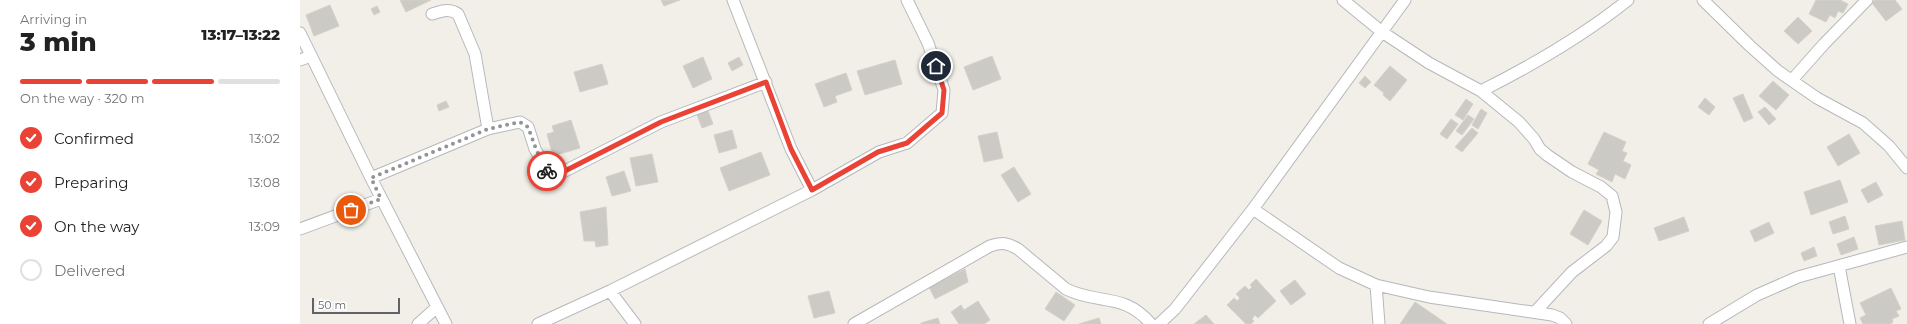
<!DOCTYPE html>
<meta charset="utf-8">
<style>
:root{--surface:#fff;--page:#f6f6f6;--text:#222;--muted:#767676;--line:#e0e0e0;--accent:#ea4335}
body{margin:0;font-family:Montserrat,sans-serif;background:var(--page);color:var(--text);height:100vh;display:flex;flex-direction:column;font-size:15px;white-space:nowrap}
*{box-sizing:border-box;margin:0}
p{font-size:13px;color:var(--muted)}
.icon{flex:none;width:22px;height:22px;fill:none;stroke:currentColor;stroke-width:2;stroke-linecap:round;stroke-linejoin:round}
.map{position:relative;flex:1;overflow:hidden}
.panel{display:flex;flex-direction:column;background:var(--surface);width:300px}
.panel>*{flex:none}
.scale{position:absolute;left:12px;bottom:10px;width:88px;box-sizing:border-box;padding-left:4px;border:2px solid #5f6368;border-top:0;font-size:11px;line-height:14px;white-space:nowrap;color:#5f6368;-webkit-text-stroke:3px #fff;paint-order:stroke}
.pin{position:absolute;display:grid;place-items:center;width:34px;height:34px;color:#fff;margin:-17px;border:2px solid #fff;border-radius:50%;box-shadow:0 1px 4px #0007}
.courier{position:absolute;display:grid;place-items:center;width:40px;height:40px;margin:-20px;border:3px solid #ea4335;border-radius:50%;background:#fff;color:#222;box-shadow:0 1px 5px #0007}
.summary em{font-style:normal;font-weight:800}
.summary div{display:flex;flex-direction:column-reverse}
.summary{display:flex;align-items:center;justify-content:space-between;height:68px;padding:0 20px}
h1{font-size:26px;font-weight:800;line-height:30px}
.bar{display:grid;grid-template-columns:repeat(4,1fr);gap:6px 4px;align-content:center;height:48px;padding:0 20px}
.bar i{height:5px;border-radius:3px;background:var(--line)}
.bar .selected{background:var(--accent)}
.bar p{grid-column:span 4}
ol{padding:0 20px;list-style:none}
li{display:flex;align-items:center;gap:12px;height:44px}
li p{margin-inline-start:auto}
li .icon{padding:4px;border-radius:50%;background:var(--accent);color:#fff;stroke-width:4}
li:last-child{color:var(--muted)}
li i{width:22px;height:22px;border:2px solid var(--line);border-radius:50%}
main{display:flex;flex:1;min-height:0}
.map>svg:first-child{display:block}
</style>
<main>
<section class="panel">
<div class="summary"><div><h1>3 min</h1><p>Arriving in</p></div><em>13:17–13:22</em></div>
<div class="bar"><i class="selected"></i><i class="selected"></i><i class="selected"></i><i></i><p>On the way · 320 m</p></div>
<ol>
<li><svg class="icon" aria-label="check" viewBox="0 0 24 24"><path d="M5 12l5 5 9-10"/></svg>Confirmed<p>13:02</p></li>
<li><svg class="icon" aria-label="check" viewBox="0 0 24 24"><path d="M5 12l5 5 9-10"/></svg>Preparing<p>13:08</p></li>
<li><svg class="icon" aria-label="check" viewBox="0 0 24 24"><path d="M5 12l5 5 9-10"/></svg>On the way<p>13:09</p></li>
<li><i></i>Delivered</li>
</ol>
</section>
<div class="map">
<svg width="1607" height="324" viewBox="0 0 1607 324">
<rect width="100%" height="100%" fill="#f1efe8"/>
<path fill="#cccac5" stroke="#d6d1c6" d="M100,0H131L106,12Z
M361,0H380L364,6Z
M1516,0H1540L1548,4L1543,13L1538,11L1535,18L1530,15L1526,22L1509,14Z
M1575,0H1595L1602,9L1586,21L1572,3Z
M30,5L39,26L14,36L6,15Z
M77,6L80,12L74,15L71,9Z
M1498,17L1512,31L1498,44L1484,31Z
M692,56L701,79L673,90L664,67Z
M403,57L412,79L393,88L383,66Z
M439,57L443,65L432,71L428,63Z
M595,60L602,84L565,95L557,71Z
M302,64L308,84L280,92L274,72Z
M1090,66L1107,80L1090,101L1083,95L1084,93L1074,85Z
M546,73L552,90L535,96L537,102L524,107L515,84Z
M1065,76L1071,82L1065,88L1059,83Z
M1473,81L1489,95L1476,110L1459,96Z
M1443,94L1453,118L1444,122L1433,98Z
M1405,98L1415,107L1409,115L1398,107Z
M1166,99L1173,104L1163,120L1155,115Z
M146,101L149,107L139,111L137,105Z
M1465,107L1476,119L1469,125L1458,112Z
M407,108L413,124L402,128L396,112Z
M1181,109L1187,113L1178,129L1172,125Z
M1168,115L1174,119L1162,135L1156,131Z
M1151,119L1158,124L1147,139L1140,134Z
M271,120L280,148L253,156L247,134L254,132L252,126Z
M1172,128L1178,133L1162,152L1155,147Z
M432,130L437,148L419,153L414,135Z
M697,132L703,158L684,162L678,136Z
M1304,132L1326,142L1322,151L1327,153L1323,161L1331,165L1325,179L1315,174L1312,182L1296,174L1299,170L1288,164Z
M1549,134L1560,153L1538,166L1527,147Z
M461,152L470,175L429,191L420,168Z
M352,154L358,182L336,186L330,158Z
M714,167L731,194L718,202L701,175Z
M324,171L331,191L312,196L306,177Z
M1540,180L1548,202L1511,215L1504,192Z
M1576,182L1583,195L1568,203L1561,190Z
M306,207L308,245L296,247L295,241H284L280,212Z
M1284,210L1302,221L1288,245L1270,234Z
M1545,216L1549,229L1533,234L1529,222Z
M1384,217L1389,231L1359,241L1354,228Z
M1602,221L1605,240L1579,245L1575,226Z
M1469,222L1474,233L1455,242L1450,231Z
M1554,237L1558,249L1541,255L1537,244Z
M1514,247L1517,256L1504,261L1501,253Z
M665,269L668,282L635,299L629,287Z
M956,279L976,301L958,318L955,315L952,319L954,321L951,324H946L927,305L934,298L937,301L940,298L936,294L945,286L949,290L952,287L950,285Z
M995,280L1006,294L991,305L980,291Z
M1591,288L1601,309L1596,311L1599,316L1592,319L1593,322L1590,324H1563L1560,318L1566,315L1560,303Z
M529,291L535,313L514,318L508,296Z
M756,292L775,305L764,321L745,309Z
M678,301L690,320L684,324H659L651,312L661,305L664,310Z
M1115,302L1147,324H1100Z
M906,315L914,324H894Z
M638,318L640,324H621V323Z
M799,318L801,324H779Z"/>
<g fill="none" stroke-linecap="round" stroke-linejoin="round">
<g stroke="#b5b8bc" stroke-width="13">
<path id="minor" d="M433,0L491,149L512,190L579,152L607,143L642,113L644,90L628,43L607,0
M1043,0L1082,32L1129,63L1181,91L1219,122L1234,139L1240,149L1247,155L1272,172L1301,187L1312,196L1316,212L1313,237L1306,246L1272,272L1235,312
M1403,0L1450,46L1478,71L1517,98L1563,123L1589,146L1607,168
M132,14C142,11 149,8 158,14L175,54L188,129
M0,33L71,178L146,324
M0,60L11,56
M1492,80L1524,44L1567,0
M1181,91C1233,65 1283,36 1328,0
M71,178L188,129L220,122L228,127L235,149L248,171L261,173L361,122L466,82
M953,209L1039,268L1076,285L1129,297L1252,315L1260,318L1266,324
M0,229L81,199
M1539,266L1550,324
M1076,285L1079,324
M310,291L335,324
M118,324L137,307
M238,324L310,291L512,190
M554,324L690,246C702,242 708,243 718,249L766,289C798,305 824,292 851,324
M859,324L875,309L953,209L1105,0
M1409,324L1457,295L1498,277L1607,247"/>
</g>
<use href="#minor" stroke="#fff" stroke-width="11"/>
</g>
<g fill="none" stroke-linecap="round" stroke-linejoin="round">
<path stroke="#929495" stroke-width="4" stroke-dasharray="0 7.2" d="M51,210L81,199L71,178L188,129L220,122L228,127L236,149L247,171"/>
<path stroke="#ea4335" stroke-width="5" d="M247,171L261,173L361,122L466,82L491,149L512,190L578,152L607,143L642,113L644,90L636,66"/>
</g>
</svg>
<div class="scale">50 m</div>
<div class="pin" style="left:51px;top:210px;background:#ea580c"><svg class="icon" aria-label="bag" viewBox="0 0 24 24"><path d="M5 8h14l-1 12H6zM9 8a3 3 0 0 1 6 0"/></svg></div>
<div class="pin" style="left:636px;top:66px;background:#1f2937"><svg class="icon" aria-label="home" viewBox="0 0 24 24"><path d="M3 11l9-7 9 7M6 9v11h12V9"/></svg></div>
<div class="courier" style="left:247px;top:171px"><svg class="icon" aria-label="bike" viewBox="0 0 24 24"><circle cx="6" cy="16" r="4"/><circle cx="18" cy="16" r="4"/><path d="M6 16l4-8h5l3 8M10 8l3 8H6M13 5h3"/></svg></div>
</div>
</main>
